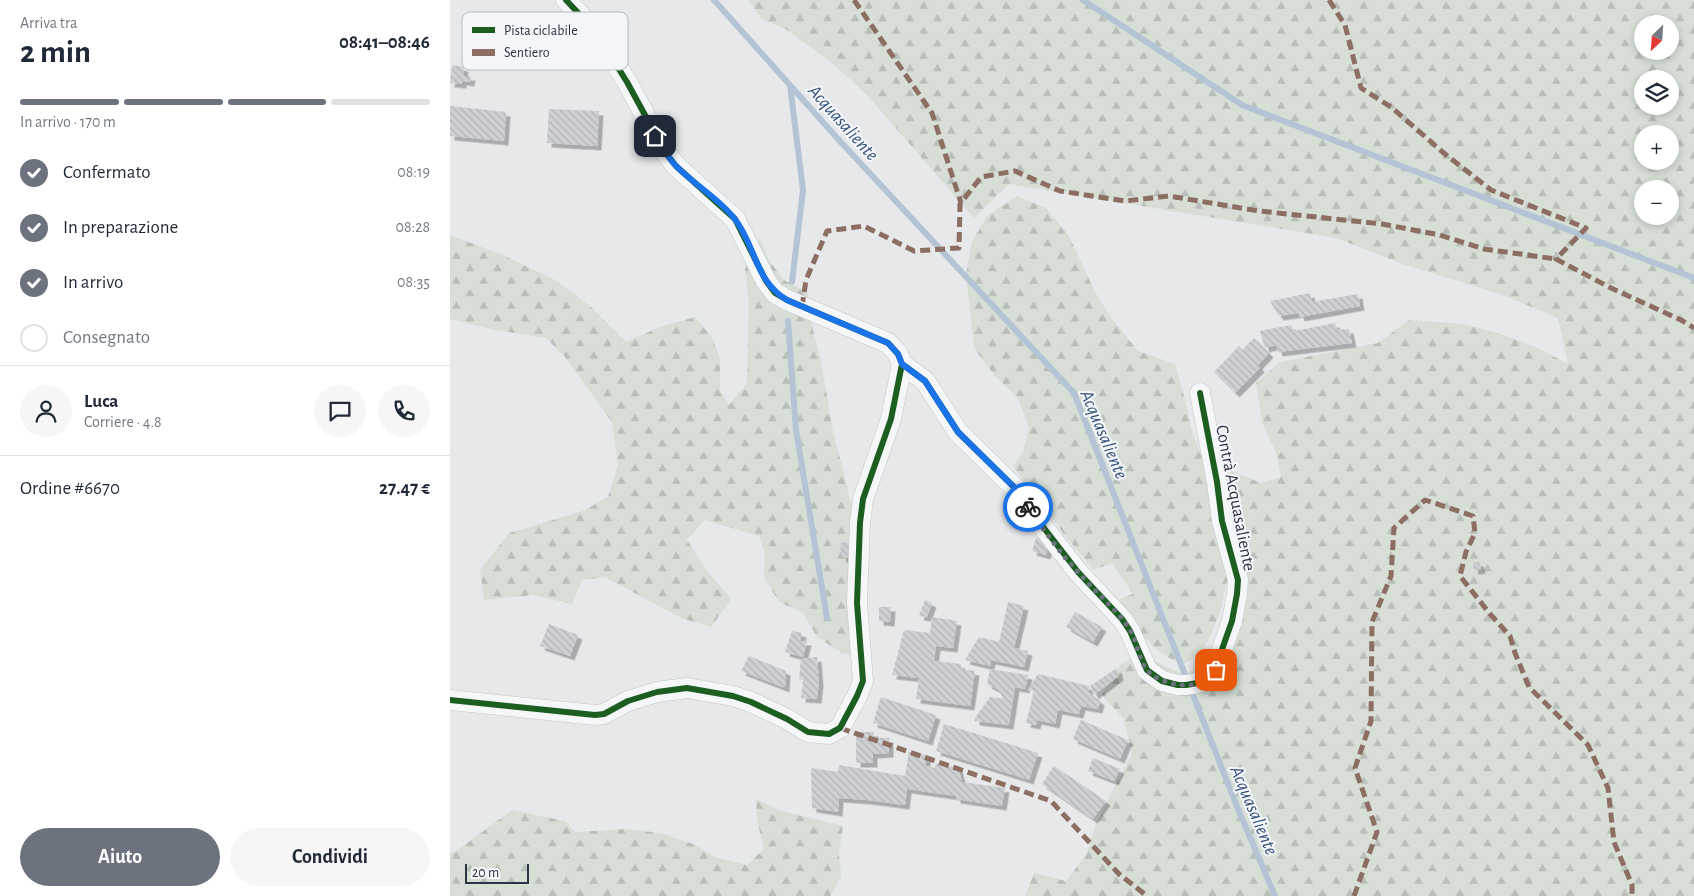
<!DOCTYPE html>
<html lang="it">
<meta charset="utf-8">
<style>
:root{--surface:#fff;--page:#f6f6f7;--text:#1f2937;--muted:#747a83;--line:#e0e1e3;--accent:#6c737f}
body{margin:0;font-family:"Alegreya Sans",sans-serif;background:var(--page);color:var(--text);height:100vh;display:flex;flex-direction:column;font-size:19px;white-space:nowrap}
*{box-sizing:border-box;margin:0}
p{font-size:16px;color:var(--muted)}
.icon{flex:none;width:28px;height:28px;fill:none;stroke:currentColor;stroke-width:2;stroke-linecap:round;stroke-linejoin:round}
.map{position:relative;flex:1;overflow:hidden}
.panel{display:flex;flex-direction:column;background:var(--surface);width:450px}
.panel>*{flex:none}
.needle{width:32px;rotate:205deg}
.buttons{position:absolute;left:1184px;top:15px;display:grid;gap:10px}
.buttons a{display:grid;place-items:center;width:45px;height:45px;border-radius:50%;background:var(--surface);box-shadow:0 2px 8px #0003;font-size:25px}
.scale{position:absolute;left:15px;bottom:12px;width:64px;box-sizing:border-box;padding-left:5px;border:2px solid #2b3445;border-top:0;font-size:14px;line-height:18px;white-space:nowrap;color:#2b3445;-webkit-text-stroke:4px #f4f6f9;paint-order:stroke}
.pin{position:absolute;display:grid;place-items:center;width:42px;height:42px;color:#fff;margin:-21px;border-radius:10px;box-shadow:0 2px 8px #0006}
.courier{position:absolute;display:grid;place-items:center;width:50px;height:50px;margin:-25px;border:4px solid #1a73e8;border-radius:50%;background:#fff;color:#222;box-shadow:0 1px 6px #0007}
.overview em{font-style:normal;font-weight:700}
.overview div{display:flex;flex-direction:column-reverse}
.overview{display:flex;align-items:center;justify-content:space-between;height:85px;padding:0 20px}
h1{font-size:32px;font-weight:700;line-height:38px}
.bar{display:grid;grid-template-columns:repeat(4,1fr);gap:8px 5px;align-content:center;height:60px;padding:0 20px}
.bar i{height:6px;border-radius:4px;background:var(--line)}
.bar .selected{background:var(--accent)}
.bar p{grid-column:span 4}
.line{display:flex;align-items:center;gap:12px;padding:0 20px;border-top:1px solid var(--line)}
.line div{flex:1}
.round{display:grid;place-items:center;flex:none;width:52px;height:52px;border-radius:26px;background:var(--page)}
ol{padding:0 20px;list-style:none}
li{display:flex;align-items:center;gap:15px;height:55px}
li p{margin-inline-start:auto}
li .icon{padding:5px;border-radius:50%;background:var(--accent);color:#fff;stroke-width:4}
li:last-child{color:var(--muted)}
li i{width:28px;height:28px;border:2px solid var(--line);border-radius:50%}
.action{display:flex;gap:10px;margin-top:auto;padding:10px 20px}
.action a{flex:1;height:58px;border-radius:30px;background:var(--accent);color:#fff;font-size:20px;font-weight:700;line-height:58px;text-align:center}
.action a+a{background:var(--page);color:var(--text)}
main{display:flex;flex:1;min-height:0}
.map>svg:first-child{display:block}
</style>
<main>
<section class="panel">
<div class="overview"><div><h1>2 min</h1><p>Arriva tra</p></div><em>08:41–08:46</em></div>
<div class="bar"><i class="selected"></i><i class="selected"></i><i class="selected"></i><i></i><p>In arrivo · 170 m</p></div>
<ol>
<li><svg class="icon" aria-label="check" viewBox="0 0 24 24"><path d="M5 12l5 5 9-10"/></svg>Confermato<p>08:19</p></li>
<li><svg class="icon" aria-label="check" viewBox="0 0 24 24"><path d="M5 12l5 5 9-10"/></svg>In preparazione<p>08:28</p></li>
<li><svg class="icon" aria-label="check" viewBox="0 0 24 24"><path d="M5 12l5 5 9-10"/></svg>In arrivo<p>08:35</p></li>
<li><i></i>Consegnato</li>
</ol>
<div class="line" style="height:90px"><a class="round"><svg class="icon" aria-label="person" viewBox="0 0 24 24"><circle cx="12" cy="8" r="4"/><path d="M4 21q1-7 8-7t8 7"/></svg></a><div><b>Luca</b><p>Corriere · 4.8</p></div><a class="round"><svg class="icon" aria-label="chat" viewBox="0 0 24 24"><path d="M4 5h16v11H9l-5 4z"/></svg></a><a class="round"><svg class="icon" aria-label="phone" viewBox="0 0 24 24"><path d="M5 4h4l2 5-3 2q2 4 5 5l2-3 5 2v4C11 20 4 13 5 4z"/></svg></a></div>
<div class="line" style="height:65px"><div>Ordine #6670</div><b>27.47 €</b></div>
<div class="action"><a>Aiuto</a><a>Condividi</a></div>
</section>
<div class="map">
<svg width="1244" height="896" viewBox="0 0 1244 896">
<defs>
<pattern id="forest-firs" width="22" height="20" patternUnits="userSpaceOnUse" patternTransform="scale(1.25)"><rect width="22" height="20" fill="#d6ded6"/><path d="M5 1l3.5 6h-7zM16 11l3.5 6h-7z" fill="#b8bfb9"/></pattern>
<pattern id="building-back-hatch" width="6" height="6" patternUnits="userSpaceOnUse" patternTransform="scale(1.25)"><rect width="6" height="6" fill="#ced0d3"/><path d="M-1 5l2 2M0 0l6 6M5-1l2 2" fill="none" stroke="#b1b3b6"/></pattern>
<filter id="shadow"><feDropShadow dx="4.5" dy="4.5" stdDeviation="0" flood-color="#0004"/></filter>
</defs>
<rect width="100%" height="100%" fill="#e6e8ea"/>
<path fill="url(#forest-firs)" fill-rule="evenodd" d="M298,0H1244V896H575L584,873L616,881L636,855L646,824L682,753L674,719L652,695L671,664L695,651C706,664 720,669 736,674L755,662L767,644L790,566L765,464L811,483L831,477L827,455L812,422L806,383L830,362L928,343L959,320C973,321 987,322 1002,323C1042,328 1083,344 1118,364L1108,318L1050,294L953,264L886,238L559,184L524,218L417,95L381,62L337,30L312,19ZM1192,24H1220V51H1192ZM1192,79H1220V106H1192ZM1192,134H1220V161H1192ZM1192,189H1220V216H1192Z
M567,196L596,208L619,236L644,290L659,315L688,351L725,364L735,400L743,435L755,462L780,566L771,609L759,639L748,655L734,664C703,655 690,630 669,606L670,599L683,594L662,563L644,570L616,537L563,466L573,452L579,428L568,398L545,376L524,348L516,274L522,242L537,216Z
M0,235L55,256L105,280L140,306L176,342L210,327L245,317L262,337L270,359V390L279,405L297,383L299,301L295,269L301,249L310,239L318,259L334,280L358,293L360,318L371,361L383,432L396,481L400,501L412,507V658L392,653L367,637L353,613L329,602L314,577L315,554L309,536L255,520L237,540L258,572L281,599L261,627L231,618L155,577L132,580L122,604L83,595L34,600L30,570L59,533L133,511L158,497L168,464L162,422L115,357L96,338L46,330L0,319Z
M306,799L332,811L393,826L389,853L391,876L380,896H0V852H5L62,810L115,821L125,832L175,829L211,833L243,844L265,857L297,865L314,849L307,820Z"/>
<g fill="none" stroke-linecap="round" stroke-linejoin="round">
<path stroke="#b4c4d5" stroke-width="6" d="M264,0L388,139L624,393L788,809L825,896
M633,0L792,105L1244,278
M340,85L353,190L342,282
M338,321L346,430L377,618"/>
</g>
<path fill="url(#building-back-hatch)" filter="url(#shadow)" d="M2,65L14,67L13,76H21L20,82L12,81V84L0,83Z
M0,106L56,112L54,141L0,136Z
M99,109L149,111L147,146L97,143Z
M860,293L862,302L908,294L910,306L850,317L849,313L829,316L820,301Z
M885,323L887,330L899,329L902,343L828,352L826,345L815,348L810,331L841,325L844,331Z
M804,338L819,353L808,365L810,368L785,393L764,372L789,346L792,350Z
M586,538L600,541L596,555L582,551Z
M400,542L401,558H392L390,543Z
M1023,562H1029L1031,569L1024,570Z
M475,600L482,603L477,617L469,616Z
M558,602L574,606L564,648L578,651L574,667L541,660L540,666L515,660L529,637L549,642Z
M429,607H441L440,622L429,621Z
M625,612L652,627L643,642L616,627Z
M482,617L507,621L503,648L486,646L484,661L511,664V669L525,671L520,706L466,699L469,678L442,675L454,630L480,633Z
M99,624L128,635L120,656L90,646Z
M342,631L352,633L350,641H357L353,657L335,652Z
M299,656L336,671L335,688L291,671Z
M367,657L369,682L367,699L351,698L353,680L349,679L351,659Z
M667,668L669,676L644,695L640,686Z
M540,669L578,675L575,689L565,687L559,725L525,721V718L540,697L553,699L549,690L537,684Z
M588,674L639,686L638,692L650,701L648,709L631,706L629,714L608,710L605,724L587,720L586,725L576,723L584,691L578,690Z
M431,697L486,715L478,741L423,723Z
M631,720L678,740L670,759L623,739Z
M494,724L588,753L579,780L486,751Z
M406,732H424V738H439V753L423,754V763H406Z
M459,752L477,755L475,766L485,768L486,764L508,767L512,782L555,788L552,806L506,799V796L457,789L455,805L417,800L389,798L388,812L362,808L361,768L388,772L389,765L455,776Z
M643,758L670,769L664,781L638,771Z
M604,766L656,801L643,819L592,784Z"/>
<g fill="none" stroke-linecap="round" stroke-linejoin="round">
<g stroke="#c4c6c8" stroke-width="21">
<path id="minor" d="M116,0L145,31L177,82L215,152L226,166L285,219L316,281L325,293L337,300L438,343L448,354L452,364
M452,364L475,381L508,432L566,489L587,519L628,572L672,619L680,631L697,670L712,681L728,685H736L753,682L763,675L782,621L787,594L788,580L772,521L767,482L750,393
M0,700L145,715L154,714L178,701L207,692L237,688L283,696L301,702L337,719L358,732L379,734L390,728L407,696L413,681L407,603L410,523L413,499L441,419L452,364"/>
</g>
<use href="#minor" stroke="#f5f6f7" stroke-width="20"/>
<path stroke="#8d6e63" stroke-width="5" stroke-dasharray="10 5" stroke-linecap="butt" d="M404,0L482,113L511,203
M879,0L895,25L911,88L941,107L995,154L1041,190L1136,228L1106,259L1161,288L1231,320L1244,328
M352,307L356,280L377,231L414,226L464,251L509,248L510,204L531,177L565,171L610,191L675,201L719,196L809,211L932,224L990,235L1034,249L1106,259
M390,728L601,801L669,874L697,896
M904,896L927,832L905,768L921,721L922,622L941,576L944,528L975,500L1023,516L1025,533L1016,552L1010,576L1040,614L1060,636L1065,653L1079,687L1138,745L1158,788L1164,842L1182,885V896"/>
<g stroke="#f4f6f9" stroke-width="9">
<path id="cycleway" d="M116,0L145,31L177,82L215,152L226,166L285,219L316,281L325,293L337,300L438,343L448,354L452,364
M452,364L475,381L508,432L566,489L587,519L628,572L672,619L680,631L697,670L712,681L728,685H736L753,682L763,675L782,621L787,594L788,580L772,521L767,482L750,393
M0,700L145,715L154,714L178,701L207,692L237,688L283,696L301,702L337,719L358,732L379,734L390,728L407,696L413,681L407,603L410,523L413,499L441,419L452,364"/>
</g>
<use href="#cycleway" stroke="#1b5e20" stroke-width="6"/>
</g>
<g fill="none" stroke-linecap="round" stroke-linejoin="round">
<path stroke="#6c737f" stroke-width="5" stroke-dasharray="0 9" d="M578,507C593,529 610,553 629,573C645,592 667,609 680,630C688,643 689,665 701,674C718,687 754,692 766,670"/>
<path stroke="#1a73e8" stroke-width="6" d="M205,136C212,147 218,158 227,167C245,185 268,198 284,218C306,245 304,280 337,300L438,343L448,354L452,364L475,381L508,432L566,489L578,507"/>
</g>
<g text-anchor="middle" stroke-width="4" stroke-linejoin="round" paint-order="stroke">
<g font-size="18" fill="#2b3445" stroke="#f4f6f9">
<text transform="translate(786 498) rotate(79)" y="6">Contrà Acquasaliente</text>
</g>
<g font-size="19" font-style="italic" fill="#34527a" stroke="#f4f6f9">
<text transform="translate(394 122) rotate(48)" y="7">Acquasaliente</text>
<text transform="translate(655 434) rotate(67)" y="7">Acquasaliente</text>
<text transform="translate(805 810) rotate(67)" y="7">Acquasaliente</text>
</g>
</g>
<rect x="12" y="12" width="166" height="58" rx="8" fill="#f4f6f9" stroke="#b8bcc3" stroke-width="1"/>
<rect x="22" y="27" width="23" height="6" fill="#1b5e20"/>
<rect x="22" y="49" width="23" height="7" fill="#8d6e63"/>
<g font-size="14" fill="#2b3445">
<text x="54" y="35">Pista ciclabile</text>
<text x="54" y="57">Sentiero</text>
</g>
</svg>
<div class="buttons">
<a><svg class="needle" viewBox="-14 -14 28 28"><path d="M0-13l5 13h-10z" fill="#e53935"/><path d="M0 13l5-13h-10z" fill="#747a83"/></svg></a>
<a><svg class="icon" aria-label="layers" viewBox="0 0 24 24"><path d="M12 4l9 5-9 5-9-5zM3 14l9 5 9-5"/></svg></a>
<a>+</a>
<a>−</a>
</div>
<div class="scale">20 m</div>
<div class="pin" style="left:766px;top:670px;background:#ea580c"><svg class="icon" aria-label="bag" viewBox="0 0 24 24"><path d="M5 8h14l-1 12H6zM9 8a3 3 0 0 1 6 0"/></svg></div>
<div class="pin" style="left:205px;top:136px;background:#1f2937"><svg class="icon" aria-label="home" viewBox="0 0 24 24"><path d="M3 11l9-7 9 7M6 9v11h12V9"/></svg></div>
<div class="courier" style="left:578px;top:507px"><svg class="icon" aria-label="bike" viewBox="0 0 24 24"><circle cx="6" cy="16" r="4"/><circle cx="18" cy="16" r="4"/><path d="M6 16l4-8h5l3 8M10 8l3 8H6M13 5h3"/></svg></div>
</div>
</main>
